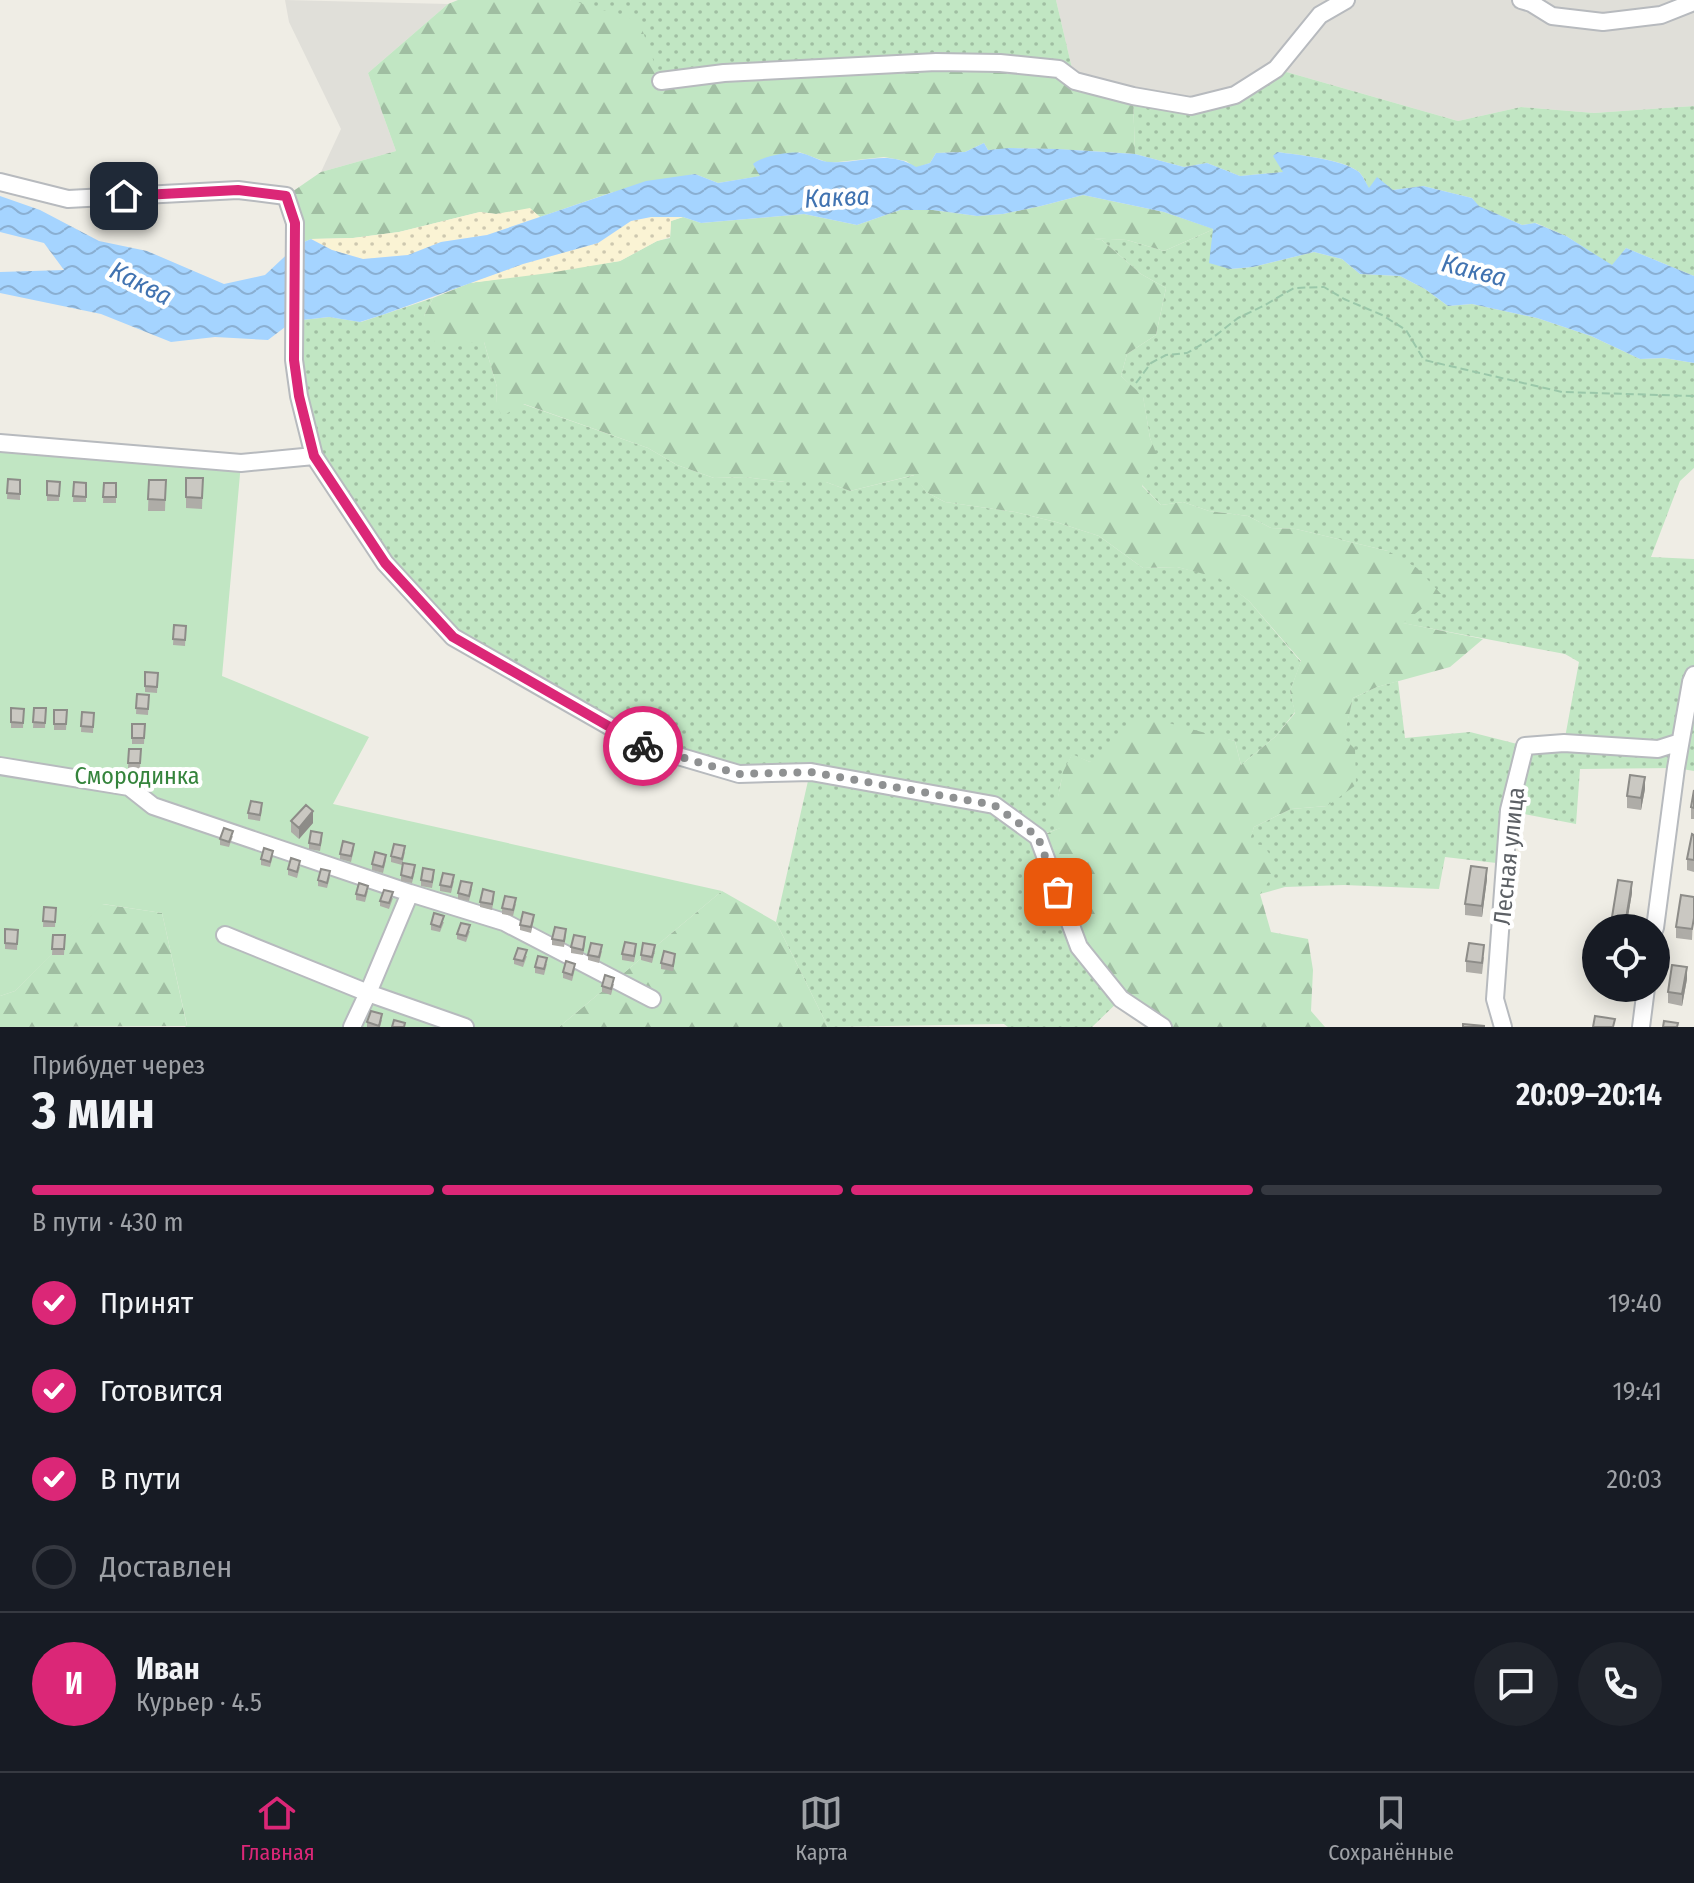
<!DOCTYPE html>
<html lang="ru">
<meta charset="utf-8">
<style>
:root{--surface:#171b24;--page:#20242c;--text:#f1f3f6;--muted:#9ea1a6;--line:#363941;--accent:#db2777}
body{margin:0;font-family:"Fira Sans Condensed",sans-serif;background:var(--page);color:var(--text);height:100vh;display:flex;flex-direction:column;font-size:30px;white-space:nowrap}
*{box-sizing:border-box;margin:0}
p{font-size:26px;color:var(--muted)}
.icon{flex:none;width:44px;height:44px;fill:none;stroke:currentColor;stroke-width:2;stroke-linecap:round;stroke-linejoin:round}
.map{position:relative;height:1027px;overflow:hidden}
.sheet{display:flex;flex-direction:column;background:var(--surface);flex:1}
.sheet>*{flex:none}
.controls{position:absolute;left:1582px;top:914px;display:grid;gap:16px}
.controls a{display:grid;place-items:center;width:88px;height:88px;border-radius:50%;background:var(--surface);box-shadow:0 4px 20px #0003;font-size:40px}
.pin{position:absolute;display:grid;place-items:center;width:68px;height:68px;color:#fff;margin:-34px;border-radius:16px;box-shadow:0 4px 12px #0006}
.courier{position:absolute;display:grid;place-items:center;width:80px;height:80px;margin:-40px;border:6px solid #db2777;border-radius:50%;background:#fff;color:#222;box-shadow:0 2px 10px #0007}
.head em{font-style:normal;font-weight:700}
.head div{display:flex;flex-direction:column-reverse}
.head{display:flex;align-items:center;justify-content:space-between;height:136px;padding:0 32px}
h1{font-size:52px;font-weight:700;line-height:60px}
.bar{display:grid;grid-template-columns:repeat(4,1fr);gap:12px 8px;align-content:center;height:96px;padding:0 32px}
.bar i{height:10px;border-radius:6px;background:var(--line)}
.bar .current{background:var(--accent)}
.bar p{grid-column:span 4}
.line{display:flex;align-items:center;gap:20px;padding:0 32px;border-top:2px solid var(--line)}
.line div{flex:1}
.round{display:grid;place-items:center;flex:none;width:84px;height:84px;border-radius:42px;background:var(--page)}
ol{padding:0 32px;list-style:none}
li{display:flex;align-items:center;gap:24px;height:88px}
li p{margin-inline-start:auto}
li .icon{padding:8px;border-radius:50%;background:var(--accent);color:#fff;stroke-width:4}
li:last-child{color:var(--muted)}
li i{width:44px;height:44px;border:4px solid var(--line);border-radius:50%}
.dock{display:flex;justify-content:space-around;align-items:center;height:112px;border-top:2px solid var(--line);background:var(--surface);font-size:22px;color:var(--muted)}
.dock a{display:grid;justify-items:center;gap:4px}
.dock .current{color:var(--accent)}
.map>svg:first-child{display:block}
</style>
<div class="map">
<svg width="1694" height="1027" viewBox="0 0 1694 1027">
<defs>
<pattern id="grass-dots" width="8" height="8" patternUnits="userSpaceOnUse" patternTransform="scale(2)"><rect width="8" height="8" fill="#c1e6c3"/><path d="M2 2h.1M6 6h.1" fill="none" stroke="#a0bea2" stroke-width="1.8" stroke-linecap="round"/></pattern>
<pattern id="forest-firs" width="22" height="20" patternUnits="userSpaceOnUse" patternTransform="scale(2)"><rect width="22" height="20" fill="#c1e6c3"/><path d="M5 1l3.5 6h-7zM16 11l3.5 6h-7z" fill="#a0bea2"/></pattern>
<pattern id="sand-dots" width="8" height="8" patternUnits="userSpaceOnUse" patternTransform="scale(2)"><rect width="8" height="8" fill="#faf3d4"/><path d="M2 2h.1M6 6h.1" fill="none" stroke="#cec8b0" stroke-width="1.8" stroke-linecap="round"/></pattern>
<pattern id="water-waves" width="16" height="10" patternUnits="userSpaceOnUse" patternTransform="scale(2)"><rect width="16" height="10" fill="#a5d4ff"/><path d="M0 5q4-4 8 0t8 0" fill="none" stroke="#8aafd2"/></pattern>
</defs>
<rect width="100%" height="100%" fill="#efede5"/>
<path fill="#e0dfd9" d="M285,0L448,4L368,73L396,151L321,172L341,129L289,22Z
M1056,0H1694V106L1594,113L1521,107L1458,121L1276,69L1191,106L1075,81Z"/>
<path fill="url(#grass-dots)" d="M570,0H1056L1075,81H661Z
M1276,69L1458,121L1521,107L1594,113L1694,106V276L1626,248L1612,266L1566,236L1536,223L1522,225L1478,206L1472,198L1423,186L1393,190L1369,189C1366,183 1363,176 1359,172C1343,159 1298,155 1277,152L1284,172L1240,176L1207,163L1184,167L1135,154L1133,96L1191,106Z
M1214,229L1230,269L1253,267L1314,252L1342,259L1360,274L1400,276L1425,289L1448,306L1472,304L1537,318L1591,336L1640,359L1664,358L1694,363V468L1680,481L1651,557L1694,559V771L1676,768L1580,769L1576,824L1509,811L1505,864L1445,857L1439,889L1344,885L1285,887L1260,894L1248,844L1254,827L1291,809L1327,806L1353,698L1377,687L1398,681L1405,738L1470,732L1525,746L1564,743L1579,662L1565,654L1402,623L1388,551L1296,529L1271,528L1248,516L1209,511L1183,502L1161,505L1142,485L1156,455L1150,438L1143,397L1121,376L1127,354L1156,335L1166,288L1141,274L1102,240L1059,236L1127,240L1164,251Z
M433,298L424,316L484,342L497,387L496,403L523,404L648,448L677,465L714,478L745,477L785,482H826L850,491L915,475L926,492L945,502L1015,512L1056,522L1099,536L1143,568L1177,567L1219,577L1249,601L1301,662L1290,691L1295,712L1275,737L1241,765L1235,741L1207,735L1090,762L1072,755C1058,782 1056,798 1061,828L1038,836L1121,999L1092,1027H1008L1004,1024L828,1027L776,922L810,772L739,774L644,746L453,637L385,563L314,456L293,321L329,317L361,322Z"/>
<path fill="url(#forest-firs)" d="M458,0H570L639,21L661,81L936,62L1059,69L1133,96L1135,154C1086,151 1036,146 988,150L984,143L965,152L936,153L930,163L916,168L906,161L884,157L829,163L799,152L761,176L718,183L695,174L610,193L540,217L530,209L496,214L480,212L399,232L353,238L311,239L297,245L286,196L321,172L396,151L368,73L448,4Z
M1083,195L1164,212L1214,229L1164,251L1127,240L1087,238L1102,240L1141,274L1166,288L1156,335L1127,354L1121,376L1143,396L1150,438L1157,455L1142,486L1161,505L1183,502L1209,511L1248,516L1271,528L1296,529L1388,551L1417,568L1441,594L1403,623L1483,639L1450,667L1377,687L1353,698L1344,738L1355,749L1356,785L1327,806L1291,809L1254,827L1249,844L1263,845L1279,867L1260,894L1271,932L1308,939L1313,970L1311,1011L1325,1027H1163L1121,999L1079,947L1038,837L1060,828L1047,812L1057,802L1063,772L1072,754L1090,762L1140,717L1165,722L1235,741L1241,765L1275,737L1295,713L1290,691L1301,661L1249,601L1219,578L1177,567L1143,568L1099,536L1056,522L1015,512L945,502L926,492L914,475L850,491L826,482H785L745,477L714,478L677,465L648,448L524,404L502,416L496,403L497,387L484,342L435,343L424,316L433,298L470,283L620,261L657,241L670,238L671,221L683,217L701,223L804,214L857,225L900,210H933L977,216L1003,214L1041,206Z
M722,891L776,922L828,1027H559Z
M102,904L162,913L187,1026L0,1027V996L15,991Z"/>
<path fill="url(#sand-dots)" d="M530,208L540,217L487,235L441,242L408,255L363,259L332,250L311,239L353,238L399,232L480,212L496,214Z
M651,217H683L671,221L670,237L657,241L620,261L549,273L470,283L523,264L598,243L631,221Z"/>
<path fill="#c1e6c3" d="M0,443L241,463L222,676L369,737L333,804L722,891L559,1027H185L187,1025L162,913L103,904L15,991L0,996Z"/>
<path fill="url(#water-waves)" d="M984,143L988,150L1009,148L1058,149L1135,154L1184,167L1207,163L1240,176L1283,172L1273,156L1277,152C1298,155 1342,159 1359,172C1363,176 1366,183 1369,188L1377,177L1393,190L1423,186L1472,198L1479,206L1522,225L1535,223L1566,236L1612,265L1626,248L1694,276V363L1664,358L1640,359L1591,336L1537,318L1472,304L1448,306L1425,289L1400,276L1360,274L1342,259L1314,252L1253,267L1230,269L1209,263L1213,229L1164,212L1083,195L1041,206L1003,214L977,216L933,210H900L857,225L804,214L701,223L683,217H651L631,221L598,243L523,264L385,314L360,322L329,317L293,321L268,340L215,337L171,342L101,314L0,293V272L64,270L44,243L0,232V196L40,210L99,241L147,251L224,284L265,275L297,245L311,239L332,250L363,259L408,255L441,242L487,235L646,181L695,174L718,183L760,176L753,164C760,157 790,151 801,153C811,155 820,162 831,162C861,164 887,149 916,167L930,163L936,153L965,152Z"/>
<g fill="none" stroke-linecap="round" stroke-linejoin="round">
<g stroke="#b7babe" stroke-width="20">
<path id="minor" d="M1521,0L1531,3L1552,16L1603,22L1661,15L1694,2
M661,81L724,73L936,62L1000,63L1059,69L1075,81L1133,96L1191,106L1235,95L1276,69L1320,15L1346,0
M0,182L68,199L238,190L286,196L295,223L294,360L299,396L314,456L385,563L453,637L644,746L739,774L811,772L994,805L1038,837L1079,947L1121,999L1163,1027
M0,443L241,463L314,456
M0,766L129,787L153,806L410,893L368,993L352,1027
M410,893L504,922L652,999
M1655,928L1676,768L1691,682L1694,675
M225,935L368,993L465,1027
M1503,1027L1495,999L1509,810L1525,746L1564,743L1658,749L1680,742
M1641,1027L1646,988"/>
</g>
<path stroke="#9ac7a9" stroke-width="2" stroke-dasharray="8 4" stroke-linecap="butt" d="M1136,383L1151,363L1166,355L1187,353L1211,339L1238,318L1265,305L1294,288L1324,287L1344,299L1382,315L1406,330L1424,360L1562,392L1694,396"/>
<use href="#minor" stroke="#fff" stroke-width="16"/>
</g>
<path fill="#aeaca7" d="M186,478H203L202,509L186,508Z
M8,479L20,480V500L7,499Z
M149,480H166L165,511H148Z
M47,481L60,482L59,501H47Z
M74,482L86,483V502H73Z
M104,483H116V503H103Z
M174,625L186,626L185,646L173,645Z
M158,673L157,693L145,692V686Z
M137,694L149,695L148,715L136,714Z
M11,708L24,709L23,728H11Z
M34,708H46L45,728H33Z
M54,710H67L66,730H54Z
M82,712L94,713L93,733L81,732Z
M132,724H145L144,744H132Z
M129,749H141L140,769H128Z
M1645,789L1641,810L1627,808V796Z
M1694,790V819H1691V807Z
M262,809L260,821L248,819V813Z
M291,821L313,823L299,839L291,832Z
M1694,835V872L1687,870V859Z
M233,836L229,847L220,845V839Z
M322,839L320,851L309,849V843Z
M354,849L351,862L340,859V854Z
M405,852L402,865L391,862V856Z
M273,856L270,867L261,865V859Z
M386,860L383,873L372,870V864Z
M300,867L297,878L288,875V869Z
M415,871L412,883L401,881V875Z
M434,876L432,888L421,886V880Z
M330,877L327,888L318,886V880Z
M1487,879L1482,917L1465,915V904Z
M454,881L451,893L440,891V885Z
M472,889L469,901L458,899V893Z
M368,891L365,902L356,900V894Z
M1632,893L1626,928H1612V917Z
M494,897L492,910L480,907V902Z
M1694,897L1692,940L1676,938V927Z
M393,898L389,909L380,906V901Z
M516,904L513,916L502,914V908Z
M44,907L56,908L55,927H43Z
M534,920L531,933L520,930V925Z
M444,922L440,932L431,930V924Z
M5,929L18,930L17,950L5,949Z
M470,931L466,942L457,939V934Z
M53,935H65L64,955H52Z
M566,935L564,947L552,945V939Z
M585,943L583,955L571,953V947Z
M636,950L634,962L622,960V954Z
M602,951L599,963L588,960V955Z
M655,951L652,963L641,960V955Z
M527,956L523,967L514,964V959Z
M1484,957L1482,974L1466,972V961Z
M675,959L673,971L661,969V963Z
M547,964L544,975L535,973V967Z
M575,969L572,981L563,978V972Z
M1687,979L1682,1006L1668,1003V992Z
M614,984L611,995L602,992V986Z
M1602,988H1619L1618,994L1602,991Z
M382,1020L380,1027H367V1022Z"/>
<path fill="#8d8c88" d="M1645,777V789L1641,810V798Z
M313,811V823L299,839V828Z
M1487,868V879L1482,917V906Z
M1632,882V893L1626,928V919Z
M1687,967V979L1682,1006V994Z"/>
<path fill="#cac8c2" stroke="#8d8c88" stroke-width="2" d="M186,478H203L202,498L186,497Z
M8,479L20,480V494L7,493Z
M149,480H166L165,500L148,499Z
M47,481L60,482L59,496L47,495Z
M74,482L86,483V497L73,496Z
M104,483H116V497H103Z
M174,625L186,626L185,640L173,639Z
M145,672L158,673L157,687L145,686Z
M137,694L149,695L148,709L136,708Z
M11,708L24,709L23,723L11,722Z
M34,708H46L45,723L33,722Z
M54,710H67L66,724H54Z
M82,712L94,713L93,727L81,726Z
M132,724H145L144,738H132Z
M129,749H141L140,763H128Z
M1630,775L1645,777L1641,798L1627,796Z
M1694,790V808L1691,807Z
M251,801L262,803L260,815L248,813Z
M306,805L313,811L299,828L291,821Z
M224,828L233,831L229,842L220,839Z
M311,831L322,833L320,845L309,843Z
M1692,834L1694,835V860L1687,859Z
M343,841L354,844L351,856L340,854Z
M394,844L405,846L402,859L391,856Z
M264,848L273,851L270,862L261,859Z
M375,852L386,855L383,867L372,864Z
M291,858L300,861L297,872L288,869Z
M403,863L415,865L412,878L401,875Z
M1471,866L1487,868L1482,906L1465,904Z
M423,868L434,870L432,882L421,880Z
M321,869L330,871L327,883L318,880Z
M443,873L454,875L451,887L440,885Z
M1618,880L1632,882L1626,919L1612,917Z
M461,881L472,883L469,896L458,893Z
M359,883L368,886L365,896L356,894Z
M483,889L494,892L492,904L480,902Z
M384,890L393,892L389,903L380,901Z
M1681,895L1694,897V918L1692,929L1676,927Z
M505,896L516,898L513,910L502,908Z
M44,907L56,908L55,922L43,921Z
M523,912L534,915L531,927L520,925Z
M434,913L444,916L440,927L431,924Z
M461,923L470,925L466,936L457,934Z
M555,927L566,929L564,941L552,939Z
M5,929L18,930L17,944L5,943Z
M53,935H65L64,949H52Z
M574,935L585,937L583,950L571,947Z
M625,942L636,944L634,956L622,954Z
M591,943L602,945L599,957L588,955Z
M643,943L655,945L652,957L641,955Z
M1469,943L1484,945L1482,963L1466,961Z
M518,948L527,950L523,961L514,959Z
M664,951L675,954L673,966L661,963Z
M538,956L547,958L544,969L535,967Z
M566,961L575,964L572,975L563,972Z
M1672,965L1687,967L1682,994L1668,992Z
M605,975L614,978L611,989L602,986Z
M371,1011L382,1014L379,1026L367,1022Z
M1595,1016L1615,1019L1613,1027H1593Z
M394,1020L405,1023L404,1027H392Z
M1664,1021L1678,1023L1677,1027H1663Z
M1463,1024L1484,1026V1027H1463Z"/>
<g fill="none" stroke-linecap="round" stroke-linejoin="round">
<path stroke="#8f9192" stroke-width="8" stroke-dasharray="0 14.4" d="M643,746L739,774L811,772L994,805L1038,837L1058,892"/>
<path stroke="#db2777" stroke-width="10" d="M124,196L238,190L286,196L295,223L294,360L299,396L314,456L385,563L453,637L643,746"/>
</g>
<g text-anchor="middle" stroke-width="8" stroke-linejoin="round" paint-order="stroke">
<g font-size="24" fill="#35843c" stroke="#fff">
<text x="137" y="784">Смородинка</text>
</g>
<g font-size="24" fill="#5c6065" stroke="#fff">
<text transform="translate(1509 856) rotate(-84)" y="8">Лесная улица</text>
</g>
<g font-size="26" font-style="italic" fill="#4173b1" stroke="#fff">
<text transform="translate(837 197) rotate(-3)" y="9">Каква</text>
<text transform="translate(1474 270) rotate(14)" y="9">Каква</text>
<text transform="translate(141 283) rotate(27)" y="9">Каква</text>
</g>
</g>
</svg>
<div class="controls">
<a><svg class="icon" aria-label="locate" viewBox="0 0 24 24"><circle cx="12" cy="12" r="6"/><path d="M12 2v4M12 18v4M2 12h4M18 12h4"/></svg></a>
</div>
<div class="pin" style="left:1058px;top:892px;background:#ea580c"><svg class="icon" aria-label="bag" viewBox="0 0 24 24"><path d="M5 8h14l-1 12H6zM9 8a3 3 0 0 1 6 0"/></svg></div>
<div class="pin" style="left:124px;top:196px;background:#1f2937"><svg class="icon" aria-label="home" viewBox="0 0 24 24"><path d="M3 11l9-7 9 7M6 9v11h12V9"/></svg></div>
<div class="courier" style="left:643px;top:746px"><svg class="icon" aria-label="bike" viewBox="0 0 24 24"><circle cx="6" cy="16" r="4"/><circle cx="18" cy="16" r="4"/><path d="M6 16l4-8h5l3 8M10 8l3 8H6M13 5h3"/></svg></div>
</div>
<section class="sheet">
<div class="head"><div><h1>3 мин</h1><p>Прибудет через</p></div><em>20:09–20:14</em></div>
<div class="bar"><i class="current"></i><i class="current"></i><i class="current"></i><i></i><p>В пути · 430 m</p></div>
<ol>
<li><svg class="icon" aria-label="check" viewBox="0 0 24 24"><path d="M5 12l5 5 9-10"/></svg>Принят<p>19:40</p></li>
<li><svg class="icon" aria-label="check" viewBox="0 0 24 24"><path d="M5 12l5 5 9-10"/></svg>Готовится<p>19:41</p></li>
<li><svg class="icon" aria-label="check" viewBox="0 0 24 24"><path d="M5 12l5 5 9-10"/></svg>В пути<p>20:03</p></li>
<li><i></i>Доставлен</li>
</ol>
<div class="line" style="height:144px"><b class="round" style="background:var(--accent);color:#fff">И</b><div><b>Иван</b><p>Курьер · 4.5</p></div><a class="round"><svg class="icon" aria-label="chat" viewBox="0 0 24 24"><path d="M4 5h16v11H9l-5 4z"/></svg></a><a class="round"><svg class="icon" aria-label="phone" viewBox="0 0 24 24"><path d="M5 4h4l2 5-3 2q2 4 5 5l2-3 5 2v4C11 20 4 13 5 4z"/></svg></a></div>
</section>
<nav class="dock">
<a class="current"><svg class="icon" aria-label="home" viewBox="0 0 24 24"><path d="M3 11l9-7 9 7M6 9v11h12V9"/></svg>Главная</a>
<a><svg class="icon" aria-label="map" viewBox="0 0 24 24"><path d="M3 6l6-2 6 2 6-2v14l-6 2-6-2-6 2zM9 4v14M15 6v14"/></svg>Карта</a>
<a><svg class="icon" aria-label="saved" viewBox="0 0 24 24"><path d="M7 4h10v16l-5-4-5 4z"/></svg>Сохранённые</a>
</nav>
